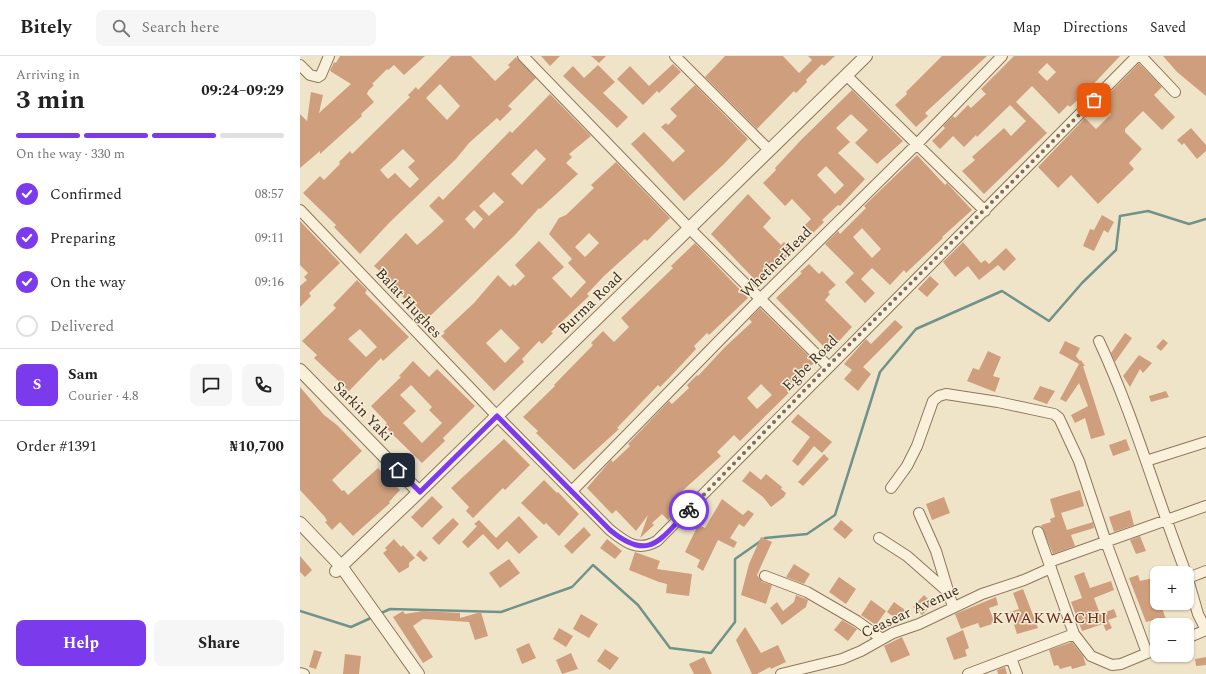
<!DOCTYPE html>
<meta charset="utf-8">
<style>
:root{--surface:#fff;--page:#f6f6f6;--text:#222;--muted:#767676;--line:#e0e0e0;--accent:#7c3aed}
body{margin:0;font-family:Spectral,serif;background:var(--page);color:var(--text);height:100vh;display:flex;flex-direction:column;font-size:15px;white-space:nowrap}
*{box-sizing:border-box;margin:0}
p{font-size:13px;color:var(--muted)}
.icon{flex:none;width:22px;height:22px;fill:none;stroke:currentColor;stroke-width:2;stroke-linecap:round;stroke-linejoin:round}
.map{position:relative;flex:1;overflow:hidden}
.panel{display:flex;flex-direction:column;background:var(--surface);width:300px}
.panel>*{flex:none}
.controls{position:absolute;left:850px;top:510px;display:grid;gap:8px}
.controls a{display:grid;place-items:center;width:44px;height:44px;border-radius:8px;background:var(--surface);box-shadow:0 1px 3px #0004;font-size:20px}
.pin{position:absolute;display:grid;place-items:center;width:34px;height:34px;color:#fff;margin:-17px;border-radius:8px;box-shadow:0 2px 6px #0006}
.courier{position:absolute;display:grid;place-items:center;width:40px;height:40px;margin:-20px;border:3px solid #7c3aed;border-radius:50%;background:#fff;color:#222;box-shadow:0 1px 5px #0007}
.headline em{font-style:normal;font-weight:700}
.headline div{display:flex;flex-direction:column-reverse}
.headline{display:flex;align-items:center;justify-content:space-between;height:68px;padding:0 16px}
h1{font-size:26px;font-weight:700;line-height:30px}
.bar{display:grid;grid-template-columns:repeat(4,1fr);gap:6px 4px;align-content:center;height:48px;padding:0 16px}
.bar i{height:5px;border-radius:3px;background:var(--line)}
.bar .selected{background:var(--accent)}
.bar p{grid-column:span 4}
.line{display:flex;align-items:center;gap:10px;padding:0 16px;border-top:1px solid var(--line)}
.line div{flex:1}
.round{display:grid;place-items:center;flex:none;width:42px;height:42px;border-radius:8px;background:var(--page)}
ol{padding:0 16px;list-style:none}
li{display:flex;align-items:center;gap:12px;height:44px}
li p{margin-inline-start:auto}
li .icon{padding:4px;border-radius:50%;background:var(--accent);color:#fff;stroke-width:4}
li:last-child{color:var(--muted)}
li i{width:22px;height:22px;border:2px solid var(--line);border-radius:50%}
.primary-button{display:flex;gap:8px;margin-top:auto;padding:8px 16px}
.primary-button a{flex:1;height:46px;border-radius:8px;background:var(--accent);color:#fff;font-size:16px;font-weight:700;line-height:46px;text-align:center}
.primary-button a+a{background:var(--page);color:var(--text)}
header{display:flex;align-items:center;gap:24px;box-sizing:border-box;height:56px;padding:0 20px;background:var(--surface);border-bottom:1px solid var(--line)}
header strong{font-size:19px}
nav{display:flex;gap:22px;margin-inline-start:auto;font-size:14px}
.search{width:280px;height:36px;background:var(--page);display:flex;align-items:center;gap:10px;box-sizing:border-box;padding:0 14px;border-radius:8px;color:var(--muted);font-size:15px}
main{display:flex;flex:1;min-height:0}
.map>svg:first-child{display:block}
</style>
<header>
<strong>Bitely</strong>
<div class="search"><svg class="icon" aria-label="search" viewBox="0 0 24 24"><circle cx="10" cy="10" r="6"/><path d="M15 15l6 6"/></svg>Search here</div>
<nav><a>Map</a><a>Directions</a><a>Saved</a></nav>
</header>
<main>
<section class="panel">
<div class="headline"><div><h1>3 min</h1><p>Arriving in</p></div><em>09:24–09:29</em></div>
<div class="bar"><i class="selected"></i><i class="selected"></i><i class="selected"></i><i></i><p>On the way · 330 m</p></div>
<ol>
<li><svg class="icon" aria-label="check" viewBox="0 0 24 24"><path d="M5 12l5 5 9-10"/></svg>Confirmed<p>08:57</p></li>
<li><svg class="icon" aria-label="check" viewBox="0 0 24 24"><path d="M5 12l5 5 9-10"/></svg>Preparing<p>09:11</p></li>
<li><svg class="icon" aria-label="check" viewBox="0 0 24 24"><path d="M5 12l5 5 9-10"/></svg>On the way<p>09:16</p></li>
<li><i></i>Delivered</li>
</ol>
<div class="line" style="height:72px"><b class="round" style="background:var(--accent);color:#fff">S</b><div><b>Sam</b><p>Courier · 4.8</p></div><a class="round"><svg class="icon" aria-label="chat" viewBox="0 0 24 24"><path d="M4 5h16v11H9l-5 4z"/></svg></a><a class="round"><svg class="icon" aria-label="phone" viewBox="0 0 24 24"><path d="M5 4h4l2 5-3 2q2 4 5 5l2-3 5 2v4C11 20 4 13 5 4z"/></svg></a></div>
<div class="line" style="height:52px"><div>Order #1391</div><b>₦10,700</b></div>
<div class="primary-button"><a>Help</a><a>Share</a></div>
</section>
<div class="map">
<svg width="906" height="618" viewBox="0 0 906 618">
<rect width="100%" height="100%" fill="#f0e4c8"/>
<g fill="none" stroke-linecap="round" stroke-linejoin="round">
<path stroke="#6f938a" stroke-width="2.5" d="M0,555L51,571L73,561
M79,558L90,553L201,556L272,531L293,509L338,549L370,592L411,597L435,566V503L465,482L507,478L535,459L580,316L616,273L702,235L749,265L782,227L816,194L820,160L848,155L889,168L906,163"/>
</g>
<path fill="#cf9f7d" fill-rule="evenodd" d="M40,0H125L104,19L94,9L88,14L87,13L72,28L74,29L68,35L67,38L74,46L61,58L62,60L20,98V95L0,112V58L7,65L11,36L23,39L19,57L51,28L30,15L34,6L36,7Z
M151,0H171L195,25L210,11L208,9L216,1L236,22L208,50L212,53L200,65L197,62L169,87L156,103L90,166L60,198L34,171L36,169L3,137L20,120L24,124L40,108L39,106L50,95L52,98L110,41L108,39L116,31L118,34ZM140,28L160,50L147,64L126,42ZM103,93L115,105L108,111L119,123L110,132L95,117L88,123L80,114Z
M241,0H260L250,10Z
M291,0H306L299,7Z
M425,0H483L499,17L512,4L508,0H535L524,10L522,8L506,24L507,26L496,37L494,35L457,73L405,21Z
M642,0H687L625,57L628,60L616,71L595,49L607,38L606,36Z
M714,0H820L786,36L770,51L768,49L759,58L732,30L716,46L747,77L684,138L662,115L675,104L672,101L704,72L711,80L726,65L710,49L677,81L676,79L664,91L653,80L640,93L632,85L645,72L643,70L653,60L655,62L668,49L671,52L686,38L681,33ZM747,7L756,16L747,25L738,16Z
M863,0H906V40L877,16Z
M839,7L862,31L854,39L875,61L862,74L843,55L825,73V76L842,93L829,107L834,113L798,148L771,119L758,132L738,111L785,62L796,73L811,58L800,47Z
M373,8L381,16L359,37L357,35L343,49L317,23L330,10L349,30Z
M298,9L315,26L303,37L328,61L317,72L263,20L273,10L284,22Z
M395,29L448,83L424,108L384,145L331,88L344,76L373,106L385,95L361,71L366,67L368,69L377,60L370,53Z
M552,34L603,85L577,108L555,87L568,74L551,58L536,72L550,86L538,97L565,123L540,150L538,149L522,164L524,166L513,177L505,169L511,163L492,143L485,150L463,127L476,114L475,112L501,84ZM526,110L544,129L535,138L517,119Z
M250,38L291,80L269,98L272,101L266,107L278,118L240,153L239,152L214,180L126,264L100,238L102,236L74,210L106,177L117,189L130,178L144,165L129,150L139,140L143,144L210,75L212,77ZM236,93L246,103L222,129L211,118ZM194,136L204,146L189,160L179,150ZM174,154L183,163L174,173L165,163Z
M891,72L906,89V95L897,103L884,87L882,89L877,84Z
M617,99L645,129L647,127L672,154L642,181L643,182L606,217L604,214L590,229L572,212L561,223L575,237L565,247L545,226L554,217L525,188L538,175L540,178L566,152L564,150ZM562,172L581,193L572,202L553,181Z
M316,106L370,162L347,185L345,183L304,220L287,238L289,240L251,276L253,277L242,288L239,285L222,303L224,306L194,335L141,280L145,277L143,276L174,247L198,219L210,231L213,228L215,230L225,220L215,209L239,185L264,211L252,222L271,242L286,226L268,207L272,203L249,178L259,162L266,159L294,132L291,129ZM289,177L299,187L285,201L275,191ZM201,273L220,292L205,307L186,287Z
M448,138L471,162L463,171L481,189L484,186L494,196L460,229L411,178Z
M802,159L814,166L808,177L804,174L794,195L783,190L790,173L794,174Z
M0,165L40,207L9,237L11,240L0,251V230L7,224L4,221L8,217L0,209Z
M663,186L681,207L685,204L689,208L706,192L716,203L704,215L698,209L679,224L668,210L655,221L643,206Z
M395,187L448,242L409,279L407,277L394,290L396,293L370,321L360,331L358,329L317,372L319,373L274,414L236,377L238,375L223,361L255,330L254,329L293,289L291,287L303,275L314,286L329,271L321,262L373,212L371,210Z
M509,208L519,218L522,215L536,229L528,236L530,238L525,244L552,271L529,296L476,242L502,217L500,216Z
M630,220L639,228L627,241L618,233Z
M57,224L67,234L65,237L109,281L83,305L81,302L49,335L14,302L17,299L2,285L36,252L33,249ZM60,273L77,291L66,301L48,283Z
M460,252L515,306L500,320L503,323L440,385L434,379L417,396L421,400L380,437L385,442L370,457L373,460L368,464L362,458L352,467L354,469L340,482L348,459L336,475L316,454L312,458L287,432L311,404L313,406L330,390L328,388L369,345L372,348L389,332L387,329L397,319L398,320L425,291L452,266L449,263ZM461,328L472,339L457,353L447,342Z
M595,264L603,271L563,311L571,318L558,335L544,323L552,314L544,308L566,283L571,288Z
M825,277L832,282L815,306L811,297Z
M863,283L868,287L861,295L856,291Z
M765,285L780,292L776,300L780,305L781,304L785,310H783L805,379L791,383L785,362L775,367L771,359L788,350L779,327L766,346L760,343L779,308L759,297Z
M688,295L701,301L693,320L700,322L695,336L667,325L673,312L679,314Z
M839,299L852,307L843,317L840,313L830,331L823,320Z
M113,305L129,321L137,313L175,350L143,382L145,385L122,407L84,370L87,367L71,350L101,321L99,320ZM111,329L132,351L129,354L142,367L122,387L103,367L116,355L100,339Z
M740,330L755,335L747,348L733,343Z
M0,331L24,359L37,369L62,395L32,424L42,435L44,434L48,439L78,412L100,434L89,446L90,447L53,480L40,466L32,474L25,466L27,465L25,461L0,434Z
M866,335L869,341L851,346L849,340Z
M498,358L532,386L522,397L514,390L498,410L492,405L510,381L491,366Z
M204,383L230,409L205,434L203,432L173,462L166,455L169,451L151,432Z
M826,383L830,394L813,400L809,389Z
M524,398L529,403L503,430L498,426Z
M450,415L461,424L466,418L482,431L481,433L486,437L484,441L471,451L463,441L442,425Z
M244,424L257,437L258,436L279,458L259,480L246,467L244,469L221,447Z
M780,434L784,450L761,457L767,474L793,466L794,472L771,479L775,490L753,498L741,469L751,466L750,463L755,461L750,443Z
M132,440L143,451L122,472L111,461Z
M644,441L650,457L632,464L626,448Z
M422,443L443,459L448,454L454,458L444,471L439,468L430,482L437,486L434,492L418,484L403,515L397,511L400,504L385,496L398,469L405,472Z
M830,454L834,469L814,476L809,461Z
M219,460L238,481L219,498L207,485L198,494L183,478L168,492L162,486L177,470L174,468L179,464L196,482Z
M153,462L159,468L139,489L132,482Z
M541,464L553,474L545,483L533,473Z
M284,471L291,479L272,498L264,490Z
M840,480L846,495L836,498L830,484Z
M461,481L472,486L457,519L462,526L472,529L466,548L441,539L449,508Z
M94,483L101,491L103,489L115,502L109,507V511L99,517L83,497L87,494L85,492Z
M307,483L322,495L315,503L300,492Z
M120,494L128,502L124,506L116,499Z
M335,496L360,505L357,513L392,518L389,540L366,537L367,528L359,526L329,514Z
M0,500L12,514L5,521L0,516Z
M209,503L220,517L200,532L189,517Z
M494,508L510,518L504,528L486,521Z
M784,516L790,532L811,525L814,534L794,542L800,558L814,553L817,561L808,564L812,572L806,575L803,568L782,575L771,546L782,542L774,520Z
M838,519L840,525L857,521V547H860L866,563L859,566L858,563L846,566L829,522Z
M539,521L556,533L546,548L529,536Z
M723,533L738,572L717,578L710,556L719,553L713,537Z
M496,539L508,544L506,551L482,569L470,552L477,546L483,555L494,546Z
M624,539L633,548L622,559L613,551Z
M696,541L698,549L689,552L695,567L680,572L678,567L661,573L655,558Z
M571,544L586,555L576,569L561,559Z
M594,546L605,554L598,564L587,556Z
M103,555L105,558L123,555L160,557V562L181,556L188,580L175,584L169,566L123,563L113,570L133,601L123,607L93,561Z
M281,558L298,568L289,582L273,573Z
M542,564L557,573L548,585L534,574Z
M445,571L461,597L478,589L486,606L471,613L470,611L457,618H452L436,584Z
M259,572L273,580L266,591L253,583Z
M663,574L669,592L665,594L667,600L654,604L646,582Z
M602,581L610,599L591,607L584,590Z
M772,586L783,600L786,609L772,613L771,610L760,613L758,609L754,610L749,594Z
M229,587L236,602L222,608L216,593Z
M305,593L319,602L310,614L297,605Z
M14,594L22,596L16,613L9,611Z
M271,597L278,613L262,618L256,604Z
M45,598L61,600L59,618H43Z
M404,601L412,618H394L389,608Z
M906,601V609L896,610L895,603Z
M705,611L707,618H698L697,614Z"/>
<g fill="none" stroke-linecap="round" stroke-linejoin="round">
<g stroke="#8d765c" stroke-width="12">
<path id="minor" d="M223,0L389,172L528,310
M375,0L469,94
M841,0L875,36
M0,9L10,19L18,21L21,19L29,0
M546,19L685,155
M0,154L197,360L310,474C326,487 338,496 357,485C516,323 678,162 837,0
M799,285C834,360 856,440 886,517
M846,405L906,386
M591,432L607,410L617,390L633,345L639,340L646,338L698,346L754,358L759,362L779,405L806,486L847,597
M272,435L461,242L617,88L702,0
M619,457L636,495L653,551
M738,476L774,578L791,600L812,609L821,608L857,593
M579,482L607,500L648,536
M749,506L906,450
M465,520L507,536L557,565L582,583
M887,520L898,558L906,574
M888,522L906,515
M887,582L906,574
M711,602L717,618
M0,617L4,618
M481,618L542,603L561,595L593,577L619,568L682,538L724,524L751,512
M668,618L774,578"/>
</g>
<g stroke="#8d765c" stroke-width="14">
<path id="tertiary" d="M0,314L119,436
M0,467L41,510L118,618
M36,515L119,436L566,0"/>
</g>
<use href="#minor" stroke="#faf1dc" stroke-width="10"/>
<use href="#tertiary" stroke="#faf1dc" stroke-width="12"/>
</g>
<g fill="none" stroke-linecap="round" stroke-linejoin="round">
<path stroke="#7c6e5b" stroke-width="4" stroke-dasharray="0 7.2" d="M389,454L528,310L794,44"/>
<path stroke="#7c3aed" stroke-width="5" d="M98,414L120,436L197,360L310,474C350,507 360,483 389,454"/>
</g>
<g text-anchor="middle" stroke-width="3" stroke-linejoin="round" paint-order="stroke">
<g font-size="15" fill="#3d2e20" stroke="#f7eed8">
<text transform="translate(476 206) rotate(-45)" y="5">WhetherHead</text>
<text transform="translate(109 247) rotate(47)" y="5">Balat Hughes</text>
<text transform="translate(290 247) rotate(-44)" y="5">Burma Road</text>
<text transform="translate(510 307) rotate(-45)" y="5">Egbe Road</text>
<text transform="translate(63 355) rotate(46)" y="5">Sarkin Yaki</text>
<text transform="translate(610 555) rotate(-25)" y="5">Ceasear Avenue</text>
</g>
<g font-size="16" letter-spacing="1" fill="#6b2e1e" stroke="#f7eed8">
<text x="750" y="567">KWAKWACHI</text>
</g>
</g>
</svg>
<div class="controls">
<a>+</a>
<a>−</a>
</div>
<div class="pin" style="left:794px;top:44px;background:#ea580c"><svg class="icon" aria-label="bag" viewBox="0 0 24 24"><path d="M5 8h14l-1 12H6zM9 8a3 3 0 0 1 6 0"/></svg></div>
<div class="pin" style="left:98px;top:414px;background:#1f2937"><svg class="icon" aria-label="home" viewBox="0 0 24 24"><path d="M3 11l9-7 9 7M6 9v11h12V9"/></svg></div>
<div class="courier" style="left:389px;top:454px"><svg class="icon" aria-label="bike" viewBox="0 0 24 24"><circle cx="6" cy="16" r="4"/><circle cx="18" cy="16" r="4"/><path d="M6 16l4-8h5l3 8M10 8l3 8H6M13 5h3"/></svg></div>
</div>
</main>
